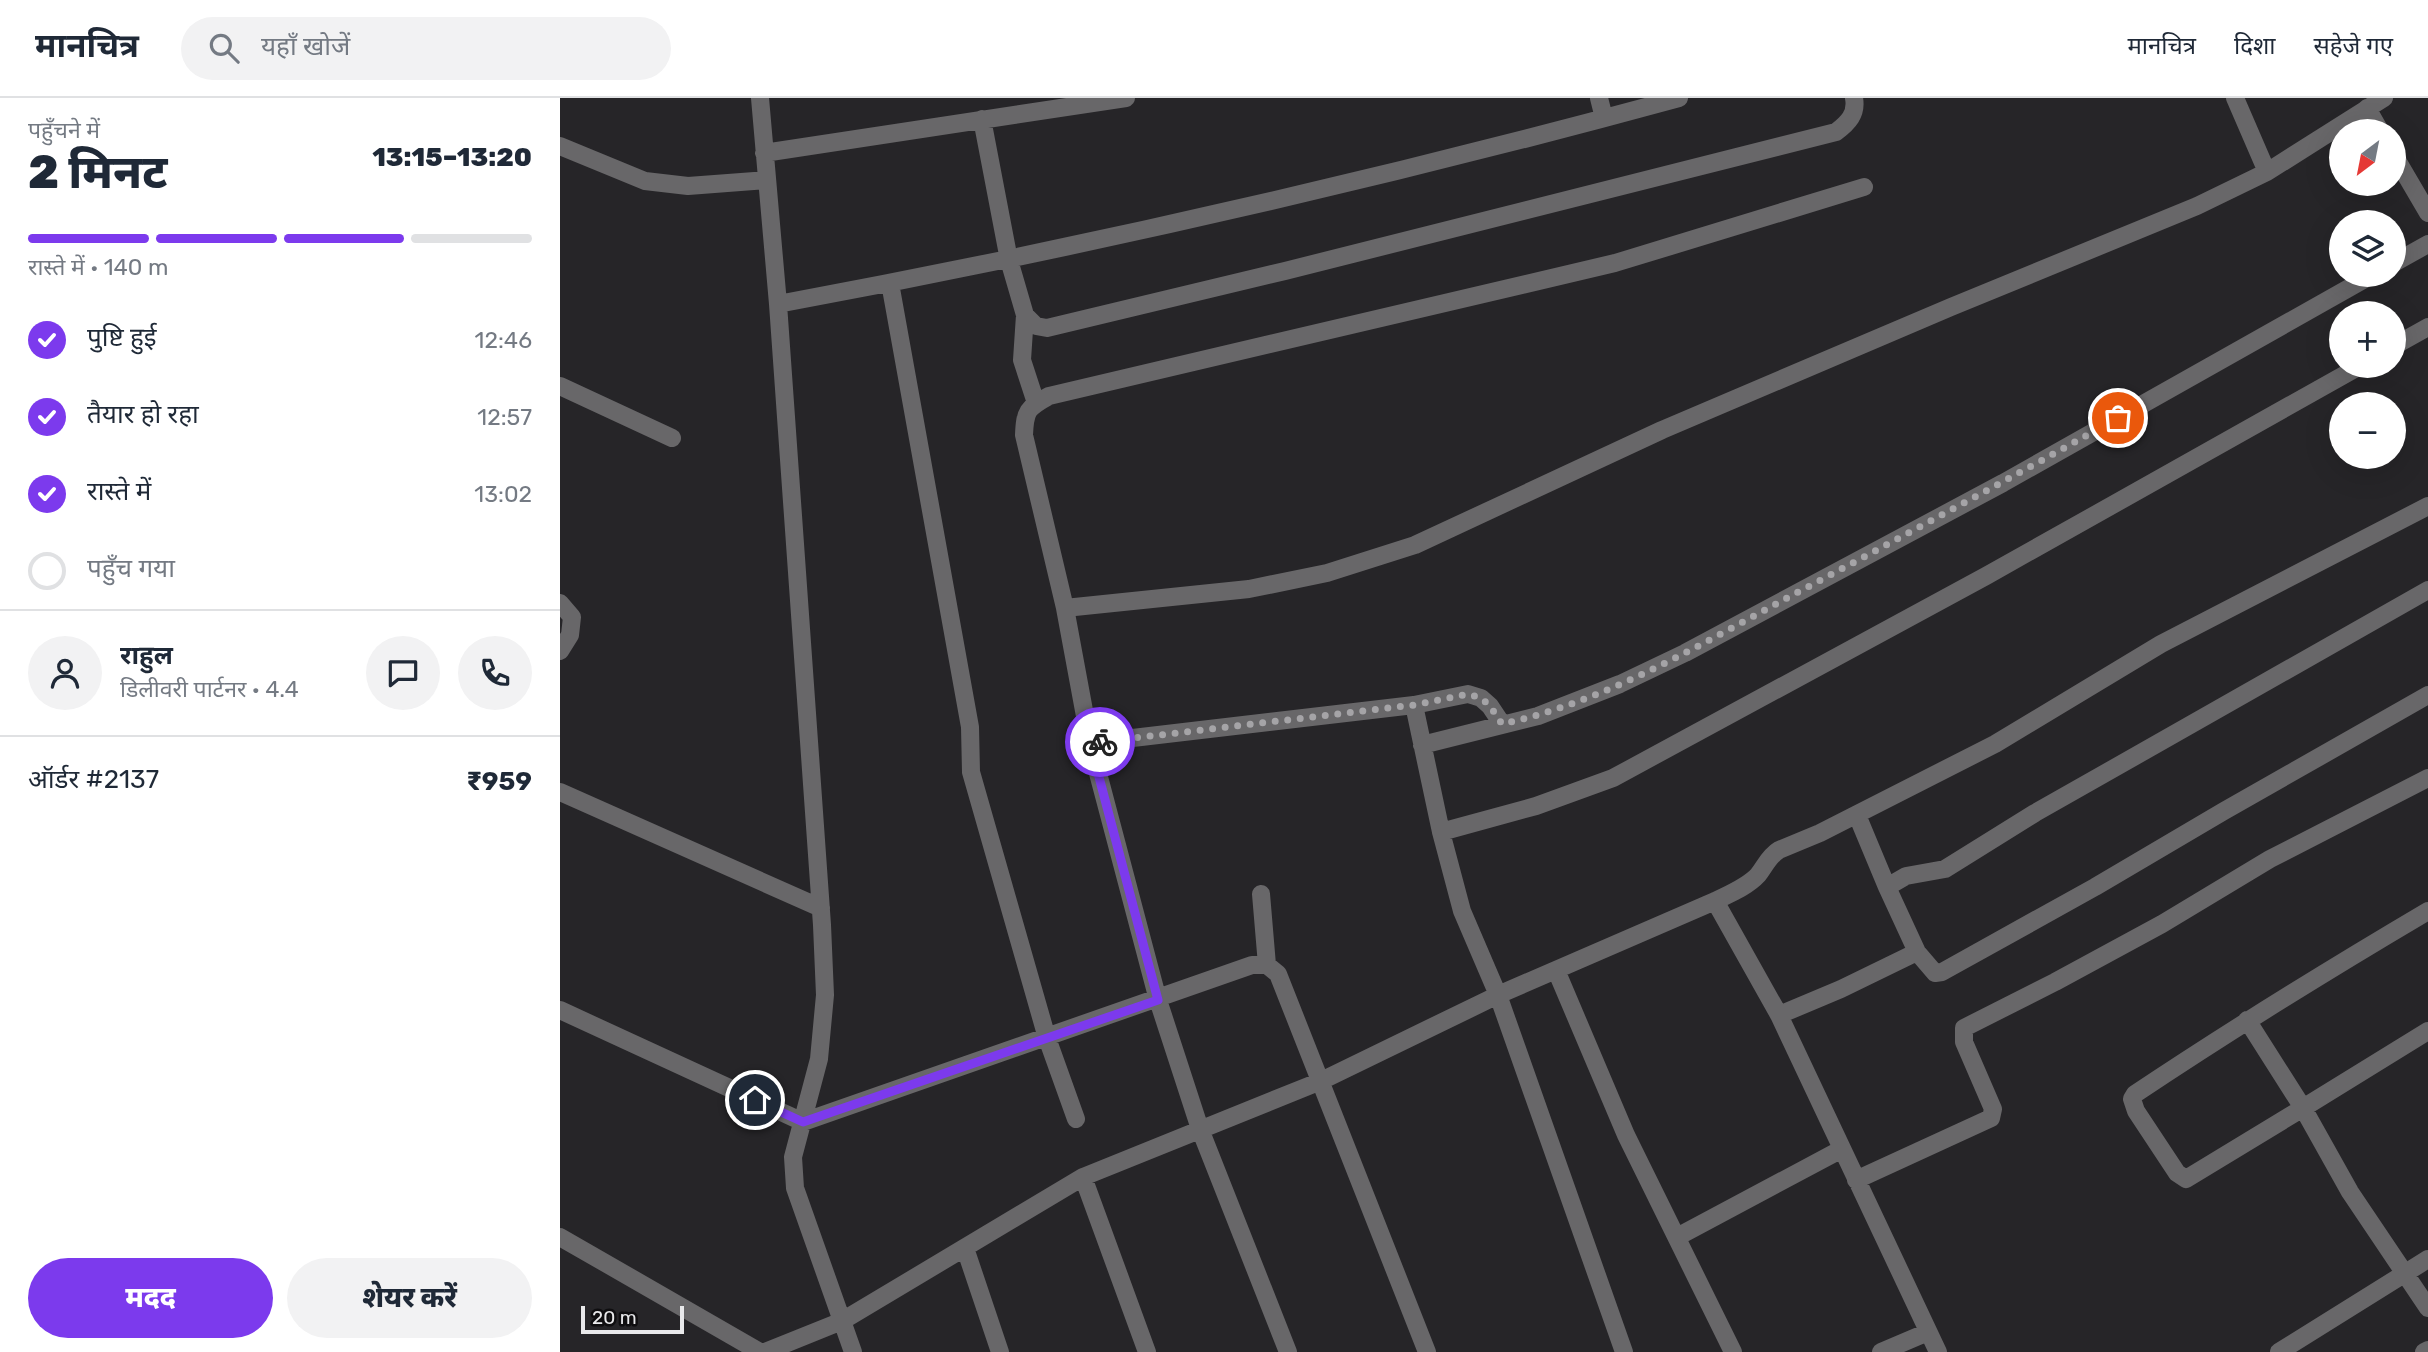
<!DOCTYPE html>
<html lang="hi">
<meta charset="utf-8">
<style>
:root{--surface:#fff;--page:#f2f2f3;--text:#1f2937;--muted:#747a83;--line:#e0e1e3;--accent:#7c3aed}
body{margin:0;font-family:Rubik,"Noto Sans Devanagari",sans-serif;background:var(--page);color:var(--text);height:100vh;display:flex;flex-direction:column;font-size:26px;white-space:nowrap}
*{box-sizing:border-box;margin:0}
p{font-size:23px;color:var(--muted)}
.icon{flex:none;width:38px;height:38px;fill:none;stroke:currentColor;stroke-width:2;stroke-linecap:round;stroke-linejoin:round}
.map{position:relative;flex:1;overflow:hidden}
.drawer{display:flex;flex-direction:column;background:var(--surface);width:560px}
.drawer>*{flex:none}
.needle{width:46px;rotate:212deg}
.tools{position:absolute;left:1769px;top:21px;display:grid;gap:14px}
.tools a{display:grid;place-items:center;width:77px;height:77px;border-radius:50%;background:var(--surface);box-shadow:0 7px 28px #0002;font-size:35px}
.scale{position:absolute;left:21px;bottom:18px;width:103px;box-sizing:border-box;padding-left:7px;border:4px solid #e9e9eb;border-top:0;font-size:19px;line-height:24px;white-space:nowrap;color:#e9e9eb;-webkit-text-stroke:5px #0f0e10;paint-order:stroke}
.pin{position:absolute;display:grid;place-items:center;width:60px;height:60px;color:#fff;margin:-30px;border:4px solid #fff;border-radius:50%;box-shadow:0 2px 7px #0007}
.courier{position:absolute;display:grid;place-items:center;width:70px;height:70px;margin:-35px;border:5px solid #7c3aed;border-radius:50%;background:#fff;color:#222;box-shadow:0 2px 9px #0007}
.overview em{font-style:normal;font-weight:800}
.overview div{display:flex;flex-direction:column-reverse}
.overview{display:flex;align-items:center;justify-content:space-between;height:119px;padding:0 28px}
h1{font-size:46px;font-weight:800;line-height:52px}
.bar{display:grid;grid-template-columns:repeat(4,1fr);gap:10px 7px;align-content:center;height:84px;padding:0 28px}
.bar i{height:9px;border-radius:5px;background:var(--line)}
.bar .current{background:var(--accent)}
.bar p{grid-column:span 4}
.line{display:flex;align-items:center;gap:18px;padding:0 28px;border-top:2px solid var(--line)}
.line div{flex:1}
.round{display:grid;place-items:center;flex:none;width:74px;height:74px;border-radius:37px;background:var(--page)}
ol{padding:0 28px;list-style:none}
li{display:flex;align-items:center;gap:21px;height:77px}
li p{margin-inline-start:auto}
li .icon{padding:7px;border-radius:50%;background:var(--accent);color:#fff;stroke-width:4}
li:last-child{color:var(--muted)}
li i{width:38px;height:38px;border:4px solid var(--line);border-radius:50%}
.action{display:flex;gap:14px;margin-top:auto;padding:14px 28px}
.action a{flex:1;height:80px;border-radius:42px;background:var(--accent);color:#fff;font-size:28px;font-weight:800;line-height:80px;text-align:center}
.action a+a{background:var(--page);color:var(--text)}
header{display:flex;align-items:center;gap:42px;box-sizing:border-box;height:98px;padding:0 35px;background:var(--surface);border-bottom:2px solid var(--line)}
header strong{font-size:33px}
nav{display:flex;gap:38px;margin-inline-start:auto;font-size:24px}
.search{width:490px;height:63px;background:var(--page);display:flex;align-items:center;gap:18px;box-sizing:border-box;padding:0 24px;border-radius:38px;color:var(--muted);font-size:26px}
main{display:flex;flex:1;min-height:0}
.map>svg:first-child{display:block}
</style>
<header>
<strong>मानचित्र</strong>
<div class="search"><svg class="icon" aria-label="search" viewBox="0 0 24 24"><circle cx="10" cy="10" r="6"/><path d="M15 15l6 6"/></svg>यहाँ खोजें</div>
<nav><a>मानचित्र</a><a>दिशा</a><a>सहेजे गए</a></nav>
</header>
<main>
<section class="drawer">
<div class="overview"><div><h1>2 मिनट</h1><p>पहुँचने में</p></div><em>13:15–13:20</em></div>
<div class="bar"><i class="current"></i><i class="current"></i><i class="current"></i><i></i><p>रास्ते में · 140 m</p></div>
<ol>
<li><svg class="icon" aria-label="check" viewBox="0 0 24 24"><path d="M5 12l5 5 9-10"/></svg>पुष्टि हुई<p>12:46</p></li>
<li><svg class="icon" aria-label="check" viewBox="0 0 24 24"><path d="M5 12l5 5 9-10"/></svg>तैयार हो रहा<p>12:57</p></li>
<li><svg class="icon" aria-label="check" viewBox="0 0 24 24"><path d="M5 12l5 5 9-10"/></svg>रास्ते में<p>13:02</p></li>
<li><i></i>पहुँच गया</li>
</ol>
<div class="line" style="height:126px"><a class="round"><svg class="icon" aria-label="person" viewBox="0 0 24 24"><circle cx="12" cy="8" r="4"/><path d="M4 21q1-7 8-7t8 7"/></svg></a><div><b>राहुल</b><p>डिलीवरी पार्टनर · 4.4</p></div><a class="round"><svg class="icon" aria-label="chat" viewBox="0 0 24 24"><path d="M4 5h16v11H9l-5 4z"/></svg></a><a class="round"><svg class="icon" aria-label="phone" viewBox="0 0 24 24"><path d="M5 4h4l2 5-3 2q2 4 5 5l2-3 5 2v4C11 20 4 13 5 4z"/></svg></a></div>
<div class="line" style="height:91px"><div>ऑर्डर #2137</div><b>₹959</b></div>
<div class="action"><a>मदद</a><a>शेयर करें</a></div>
</section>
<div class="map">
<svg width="1868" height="1254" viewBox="0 0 1868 1254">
<rect width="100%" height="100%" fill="#262528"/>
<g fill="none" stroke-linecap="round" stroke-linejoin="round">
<path stroke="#686769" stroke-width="18" d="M200,0L218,206L262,827L265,897L259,961L233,1059L235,1090L293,1254
M1039,0L1044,20
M1675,0L1707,74
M1807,10L1820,33
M422,21L449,162L465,217L476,228L487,230L725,173L1276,34C1288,25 1297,16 1294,0
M0,48L85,83L128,88L206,82
M204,55L566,0
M1834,57L1868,115
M1834,165L1868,146
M330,185L410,629L411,674L487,940L516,1021
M218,206C521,150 822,81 1119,0
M465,217L462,262L476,305
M1834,248L1868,229
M0,288L112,340
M0,505L12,519L10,537L0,553
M505,510L689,491L767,475L855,447L1102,332L1391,209L1637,108L1707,74L1824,0
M854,607L881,734L902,813L938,897L1064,1254
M530,645L854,607L908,596L921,600L930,608L942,626
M862,647L978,618L1060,586L1125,555L1443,385L1812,177
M0,694L261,810
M1297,717L1327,789
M881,734L976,708L1053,680L1426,478L1800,268
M701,796L707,867
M1155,803L1219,917L1378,1254
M1357,854L1327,789L1346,778L1385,771L1475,715L1868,492
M996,872L1066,1037L1173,1254
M0,912L243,1024L692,867H707L718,876L867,1254
M1219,917L1281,891L1357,854L1375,875L1382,874L1535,789L1664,713L1868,597
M1687,922L1743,1010L1626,1081L1617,1075L1576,1013L1572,1001L1575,996C1671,932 1768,872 1868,813
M1868,933L1743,1010L1790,1094L1868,1210
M523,1079L761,983L938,897L1155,803C1169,796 1187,789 1198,777C1205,768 1209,758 1219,752L1260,735L1435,646L1601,546L1868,408
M1296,1082L1431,1020L1433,1011L1404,944V930L1495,884L1602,826L1710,761L1868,680
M0,1139L200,1254
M1117,1139L1282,1051
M405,1150L440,1254
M205,1254L282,1223L523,1079L587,1254
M728,1254L640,1031L598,902L530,645L505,510L464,337C465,313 467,310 489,298L1055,165L1304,89
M1321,1254L1368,1234
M1719,1254L1868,1161
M1864,1254L1868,1252"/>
</g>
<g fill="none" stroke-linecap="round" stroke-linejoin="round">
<path stroke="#a5a4a7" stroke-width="7" stroke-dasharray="0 12.6" d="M540,644L854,607L908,596L921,600L930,608L942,626C1044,604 1136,549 1227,500C1338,441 1449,381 1558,320"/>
<path stroke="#7c3aed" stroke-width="9" d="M195,1002L243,1024L598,902L530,645L540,644"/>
</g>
</svg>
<div class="tools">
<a><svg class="needle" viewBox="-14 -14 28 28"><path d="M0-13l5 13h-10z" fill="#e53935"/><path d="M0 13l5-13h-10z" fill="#747a83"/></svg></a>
<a><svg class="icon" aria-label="layers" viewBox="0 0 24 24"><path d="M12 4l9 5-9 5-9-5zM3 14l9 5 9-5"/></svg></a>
<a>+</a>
<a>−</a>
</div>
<div class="scale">20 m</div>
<div class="pin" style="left:1558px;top:320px;background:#ea580c"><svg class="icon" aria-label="bag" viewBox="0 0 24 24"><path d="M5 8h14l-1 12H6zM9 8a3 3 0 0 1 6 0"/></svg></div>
<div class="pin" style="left:195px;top:1002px;background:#1f2937"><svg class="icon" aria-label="home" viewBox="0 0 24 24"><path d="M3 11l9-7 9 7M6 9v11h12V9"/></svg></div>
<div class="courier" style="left:540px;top:644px"><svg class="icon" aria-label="bike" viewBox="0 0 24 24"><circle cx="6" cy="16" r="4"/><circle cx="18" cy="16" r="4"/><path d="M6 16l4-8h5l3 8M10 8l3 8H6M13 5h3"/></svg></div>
</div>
</main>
